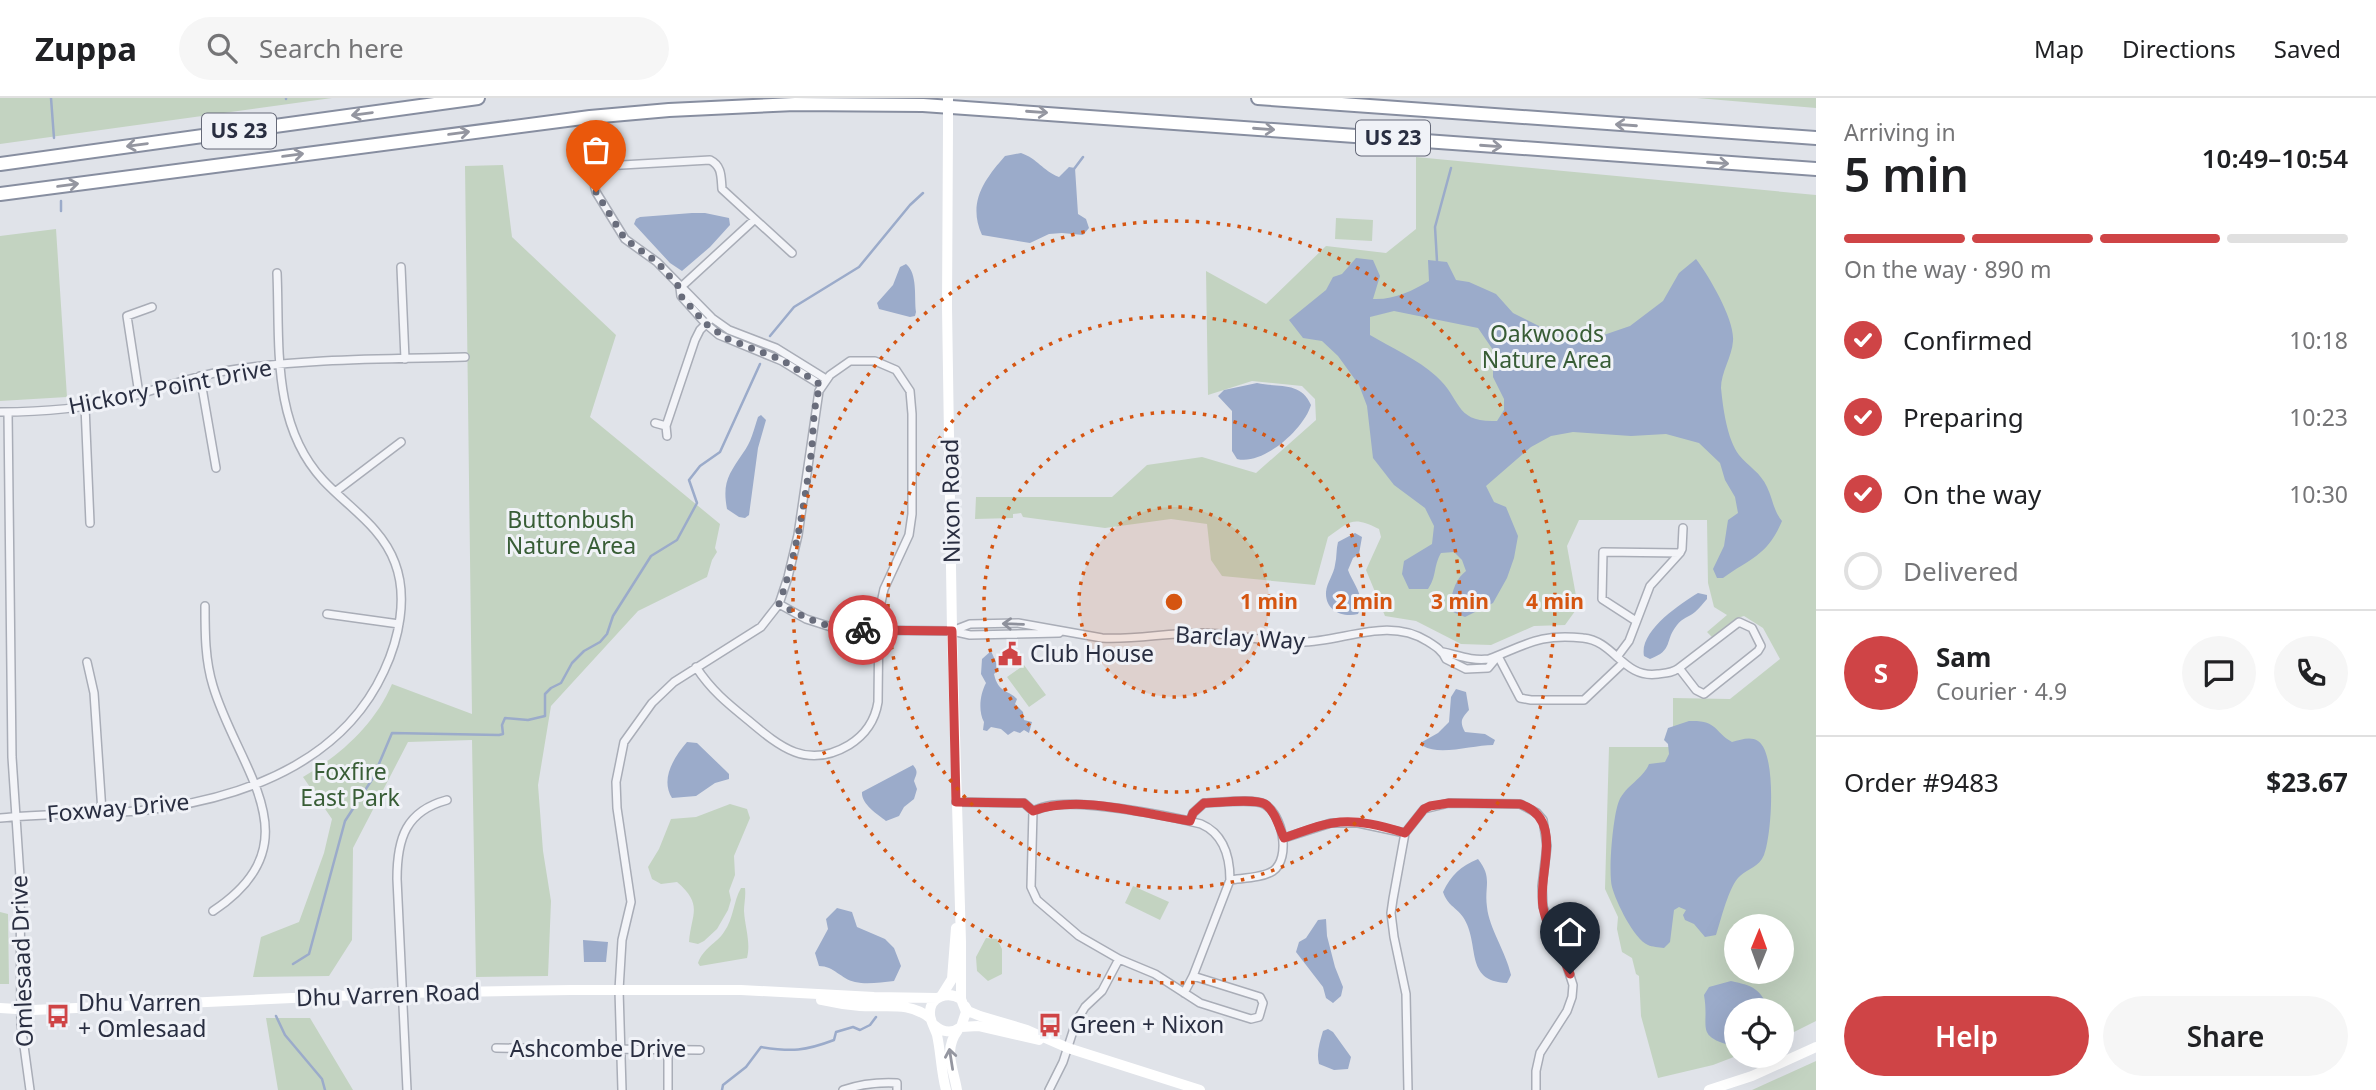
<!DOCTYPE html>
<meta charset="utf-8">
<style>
:root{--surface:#fff;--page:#f6f6f6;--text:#202124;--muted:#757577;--line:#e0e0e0;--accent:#cf4446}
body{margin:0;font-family:"Noto Sans",sans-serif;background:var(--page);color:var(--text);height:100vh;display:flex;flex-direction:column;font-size:26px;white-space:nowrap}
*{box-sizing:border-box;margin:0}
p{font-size:23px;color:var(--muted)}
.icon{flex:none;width:38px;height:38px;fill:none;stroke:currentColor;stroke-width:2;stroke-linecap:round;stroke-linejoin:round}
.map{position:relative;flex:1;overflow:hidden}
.side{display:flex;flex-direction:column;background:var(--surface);width:560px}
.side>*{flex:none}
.needle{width:46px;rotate:1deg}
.fabs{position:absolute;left:1724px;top:816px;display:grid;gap:14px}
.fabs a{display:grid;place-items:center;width:70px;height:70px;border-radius:50%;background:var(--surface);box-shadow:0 7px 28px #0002;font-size:35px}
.pin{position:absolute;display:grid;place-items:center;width:60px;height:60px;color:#fff;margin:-72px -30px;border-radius:50% 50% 50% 0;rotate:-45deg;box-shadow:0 0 7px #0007}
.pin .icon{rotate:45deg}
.courier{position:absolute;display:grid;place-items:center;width:70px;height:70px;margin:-35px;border:5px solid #cf4446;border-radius:50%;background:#fff;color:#222;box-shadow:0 2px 9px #0007}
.head em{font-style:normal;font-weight:600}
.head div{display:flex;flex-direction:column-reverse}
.head{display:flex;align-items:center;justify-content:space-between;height:119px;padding:0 28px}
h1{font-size:46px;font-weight:600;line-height:52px}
.bar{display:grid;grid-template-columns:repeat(4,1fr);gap:10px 7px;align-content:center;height:84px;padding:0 28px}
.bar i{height:9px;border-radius:5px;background:var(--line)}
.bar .selected{background:var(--accent)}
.bar p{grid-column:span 4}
.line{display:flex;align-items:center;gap:18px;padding:0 28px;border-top:2px solid var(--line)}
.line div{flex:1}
.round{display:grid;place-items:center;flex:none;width:74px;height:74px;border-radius:37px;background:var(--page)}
ol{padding:0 28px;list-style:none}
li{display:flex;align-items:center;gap:21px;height:77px}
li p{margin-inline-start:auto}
li .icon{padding:7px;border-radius:50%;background:var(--accent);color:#fff;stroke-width:4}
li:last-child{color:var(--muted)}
li i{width:38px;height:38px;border:4px solid var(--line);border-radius:50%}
.primary-button{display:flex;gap:14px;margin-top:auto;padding:14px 28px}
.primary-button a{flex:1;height:80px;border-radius:42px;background:var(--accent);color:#fff;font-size:28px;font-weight:600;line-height:80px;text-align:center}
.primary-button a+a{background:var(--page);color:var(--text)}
header{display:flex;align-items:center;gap:42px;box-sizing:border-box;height:98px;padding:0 35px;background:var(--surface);border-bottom:2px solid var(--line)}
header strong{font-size:33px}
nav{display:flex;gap:38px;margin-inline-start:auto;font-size:24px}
.search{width:490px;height:63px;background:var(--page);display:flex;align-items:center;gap:18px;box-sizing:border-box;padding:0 24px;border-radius:38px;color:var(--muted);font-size:26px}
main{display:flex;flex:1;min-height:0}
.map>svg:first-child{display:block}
</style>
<header>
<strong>Zuppa</strong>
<div class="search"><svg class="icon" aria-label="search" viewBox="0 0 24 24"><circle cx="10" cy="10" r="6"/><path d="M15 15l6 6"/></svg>Search here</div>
<nav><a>Map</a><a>Directions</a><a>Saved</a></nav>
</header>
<main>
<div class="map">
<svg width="1816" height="992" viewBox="0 0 1816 992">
<rect width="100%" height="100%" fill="#e0e3e9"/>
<path fill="#c3d3c1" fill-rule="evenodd" d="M0,0H332L0,46Z
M1697,0H1816V10Z
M1416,59L1816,97V923L1782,940V912H1736V957H1739L1713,967L1658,980L1641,918L1639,878L1636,876L1632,860L1622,854L1617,831L1618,819L1605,791L1609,649H1673V600L1730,601L1780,561L1763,530L1744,518L1737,520L1713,540L1707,534L1727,517L1714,509L1708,485L1707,422H1579L1567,448L1578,509L1565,527L1534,528L1491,547L1461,546L1416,523L1385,518L1366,472L1381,439L1379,431C1352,418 1351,423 1328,439L1315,487L1222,478L1211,462L1207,426L1171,421L1105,430L1023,419L1021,415L1013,416V420L975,421L976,399H1112L1147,367L1202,359L1256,375L1316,322L1315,301L1302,288L1252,283L1208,297L1206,173L1266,206L1326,148L1386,155L1416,131ZM1736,828H1782V873H1736Z
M503,67L512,139L616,237L590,319L720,426L715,450L717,454L712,462L707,479L638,513L551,608L538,687L543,753L551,803L548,878L476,879L472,642L408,644L353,750L352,842L329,878L253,879L261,839L299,824L324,755L332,721L303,679C341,657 375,626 392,586L472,616L465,68Z
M1336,120L1373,122L1372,143L1335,141Z
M56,131L67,299L0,303V138Z
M1024,567L1046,597L1029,609L1007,579Z
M730,706L747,711L750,720L734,758L735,777L729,793L731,802L728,812L717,831L704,843L698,846L689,844C691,816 704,807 677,784L661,786L652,781L648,769L659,751L671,721L696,719Z
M1133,788L1169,804L1160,822L1125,805Z
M741,790H745C746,798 744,806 744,813C745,830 751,844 747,860L700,868L698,865C703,850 717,845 724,834C734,820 733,804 741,790Z
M0,814L8,816L9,886H0Z
M986,840L997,841L1002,851V876L988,883L977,873L976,859Z
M266,920H310L353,992H278Z
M1816,963V992H1752Z"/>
<path fill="#9babca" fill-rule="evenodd" d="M1021,55C1038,61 1042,72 1059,79L1069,69L1075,70L1078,116L1086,121L1089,130L1083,137L1062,135L1049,136L1030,145L982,137C967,104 985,81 1005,58Z
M692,115H705L729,120L730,127L710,149L682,173L670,165L634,126L636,121L640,119Z
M1356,160L1373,162L1380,178L1373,201C1394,202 1412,193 1429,183L1428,162L1447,164L1456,182L1469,184L1496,196L1513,215L1539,228L1595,240L1630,228L1663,203L1679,175L1696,161C1709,178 1735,222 1733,243C1732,259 1721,274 1721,290C1723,310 1727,341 1739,357C1748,368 1761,375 1767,389C1773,401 1773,412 1782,423C1767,458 1752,459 1723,480H1717L1713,471L1724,448L1728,422L1738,415L1735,399L1725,382L1720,365L1699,345L1666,336L1631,338L1573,334L1551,338L1531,349L1486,388L1494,404L1506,409L1518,438L1514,460L1507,480L1493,505L1465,519L1453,514C1448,501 1455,481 1466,473L1462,462L1454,454L1441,455C1433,469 1437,478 1428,491H1409L1402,476L1404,463L1432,446L1434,428L1425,410L1394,387L1373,360L1367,308L1359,287L1338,258L1322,243L1303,240L1289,222L1326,192L1333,179L1342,176ZM1394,213L1478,230L1493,252V279L1504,301V312L1497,323C1454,325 1462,301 1436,278C1419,262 1390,249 1370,237V219Z
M906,166C918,176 914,199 916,214L915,218L910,219L879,211L877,205L893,187L900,169Z
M1257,285C1279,290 1301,283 1311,307C1304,331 1263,368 1237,361L1232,353V313L1218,298L1224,292Z
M761,317L766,322L758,350L749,417L745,420L739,419L727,411C722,384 729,376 743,355C751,345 754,331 758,319Z
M1355,435L1362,439L1359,456L1353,460L1348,472C1354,488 1366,498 1358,516C1343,520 1325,513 1326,494C1327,484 1334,476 1335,467C1337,459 1336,451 1338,444Z
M1698,495L1707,497V501C1703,505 1700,510 1695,514C1689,519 1682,520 1677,527C1664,543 1674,552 1650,561L1644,558C1639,533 1680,506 1698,495Z
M991,553L999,571L994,576C998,595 1009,592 1017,601L1015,606L1023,614L1024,622L1032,624L1029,635L1024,632L1020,635L1014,633L1008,637L1001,631L991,629L987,633L983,632L984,624C978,613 980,596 986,585L981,576L982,561Z
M1456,591L1466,594L1469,612C1462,620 1459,623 1465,634L1485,636L1495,642L1493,647C1473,647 1440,658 1423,648L1422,644L1438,635L1449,624L1451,599Z
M1689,623C1718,622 1713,633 1732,644C1741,642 1750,638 1758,643C1777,655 1772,737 1764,757C1759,769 1749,770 1740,778C1729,787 1721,822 1716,837L1705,839L1694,826L1685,822L1683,817L1686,812L1679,809L1674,812L1670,844L1664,850C1659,849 1652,849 1648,847C1634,841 1616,804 1612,789C1608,774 1613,717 1619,703C1626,687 1643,681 1649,666L1665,664L1669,656L1668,646L1664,642L1668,630Z
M687,644L697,645L725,672L729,676V681L715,685L696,698L672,700C660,681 674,659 687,644Z
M913,667C919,674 916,676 914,683L917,691L914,701L904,709L899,718L886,723C877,716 861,706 862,694Z
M1478,761C1493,780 1484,788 1487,809C1489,830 1506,854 1511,877L1507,885C1463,883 1481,846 1463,819C1455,808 1448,808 1443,794C1451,777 1461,768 1478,761Z
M837,810L852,814L857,829L885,841L894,850L901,868L894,883C881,884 868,887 855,884C841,881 834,868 819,868L815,855L828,831L826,821Z
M1326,821L1327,838L1335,869L1343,889L1341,898L1333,905L1326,900L1323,889L1296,854L1299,844L1306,840L1318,822Z
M583,842L608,844L606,864H584Z
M1731,883C1754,888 1759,890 1770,912H1736V949C1693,938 1710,931 1704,897L1709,889Z
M1328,931L1333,934L1351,959L1348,971L1334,972L1319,966C1316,954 1320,944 1323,933Z"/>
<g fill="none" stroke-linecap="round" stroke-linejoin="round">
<path stroke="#9babca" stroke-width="2.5" d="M51,0L54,40
M286,0V1
M1074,71L1083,59
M61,103V113
M1437,163L1435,129L1451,70
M770,238L794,209L859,169L910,107L923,95
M293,866L309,856L345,723L373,680L392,635L499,637L503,636L502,627L505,620L528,622L545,618V596L551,590L561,585L572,565L584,553L600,544L607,536L613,518L651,458L677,442L697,405L689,382L700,368L720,354L760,266
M276,918L285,937L322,981L325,992
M722,992L723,987L746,969L761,949C792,954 805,953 834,942L836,934L853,929L860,932L870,927L876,919"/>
<g stroke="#a9adb7" stroke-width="10">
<path id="street" d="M792,155L722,91C721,78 722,68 710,62L604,68C596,76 592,82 596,94L625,141L657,164L712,220L729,232L776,250L826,281
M401,169L405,261
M680,190L681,198L706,226L719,237L782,263L821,287
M680,190L754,122
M200,278L216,370
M139,296L127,218L152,209
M85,308L90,425
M0,314C41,314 82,311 122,301C156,292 190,279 225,273C304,260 386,261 465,259
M8,314L12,659L20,779L21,926L30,992
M655,325L666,328
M667,338L666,328L695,242L700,232L709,223
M335,394L401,344
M1680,455L1682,451L1683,430
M779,506L806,521L831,529L852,532L952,533L970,537L1059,535
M205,508C205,535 205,562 213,588C238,672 317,744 213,813
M327,516L399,526
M952,533L970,526L1018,525L1102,540C1136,542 1170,534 1204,535C1237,536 1269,545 1301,544C1343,544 1388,518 1427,543C1435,548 1442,552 1446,561L1466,571L1488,570L1498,558
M1443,554C1460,558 1472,563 1489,561C1526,547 1540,535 1583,540C1615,543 1623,581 1658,576C1666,575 1672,575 1679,570L1739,524L1752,530L1761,548L1758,553L1704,596L1696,592L1679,570
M1498,558L1520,600L1531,602H1584L1623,565
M1617,559L1629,543L1650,488L1680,455L1603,454L1602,501L1636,523
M87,564L94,595L102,714
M956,704L1024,705L1033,713C1038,711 1043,709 1048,708C1081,701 1166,717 1201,726C1224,736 1230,758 1230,782
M1033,713L1031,789L1037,802L1079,838L1119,861L1155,876L1200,905L1251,921L1259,919L1263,905L1260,899L1193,878
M0,720C56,714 114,718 169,709C257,695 345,658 384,573C399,541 408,499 395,465C382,429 348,409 323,382C271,326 280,245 277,175
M1284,740L1331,725H1358L1405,735
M1184,895L1193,878L1230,782C1243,780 1262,780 1273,773C1291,760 1283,716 1264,706C1253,700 1217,705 1204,705L1193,715L1190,723
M496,950L700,952
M668,952V992
M407,992L397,781C397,740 406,713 447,702
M622,992L619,892L622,842L631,804L617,710L616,684L624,644L652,605L674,584L761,529L779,506L788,479L798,437L819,293L830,277L850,263H875L896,272L910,293L912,316V416L909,437L884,491L879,514L878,604C875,623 865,637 849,647C807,672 780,649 748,622C727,605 711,592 696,569
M843,992C861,986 878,984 897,985V992
M1049,992L1063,964L1076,924L1085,909L1102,893L1119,861
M1408,992L1406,896L1394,839L1391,815L1393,801L1405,735L1424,711L1449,705L1520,706L1537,715L1543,722L1547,748L1542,788L1543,809L1563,856L1573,887L1572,899L1567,913L1540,955L1536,973V992"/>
</g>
<g stroke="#878ea0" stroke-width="16">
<path id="highway" d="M1258,0L1816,40
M0,66L478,0
M0,96L590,19L669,12L795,6L923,7L1816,71"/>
</g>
<use href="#street" stroke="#f3f4f8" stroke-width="7"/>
<path stroke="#fff" stroke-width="10" d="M948,31L947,209L952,533L961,844V901
M942,897L952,881L956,830
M821,902C834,905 847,907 860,908C885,910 909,903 930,920
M965,908L968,913L980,918L1027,932L1068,950L1200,992
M0,910L33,912L402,895L571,892H741L874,899L937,900
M934,927C942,934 952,936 961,929L966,914L961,901C948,893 929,898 930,916C930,923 935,930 937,937C941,955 941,974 946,992
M961,929L978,928L1039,942
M957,992C953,969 943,952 958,932
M1709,992L1752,978L1816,949"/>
<use href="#highway" stroke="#fff" stroke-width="12"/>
<path stroke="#fff" stroke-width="10" d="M948,0V31"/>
</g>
<defs><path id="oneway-shaft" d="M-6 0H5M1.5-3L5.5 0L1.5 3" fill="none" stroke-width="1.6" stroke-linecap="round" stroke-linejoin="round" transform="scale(1.75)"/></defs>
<g stroke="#9496a0">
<use href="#oneway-shaft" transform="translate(1037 14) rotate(4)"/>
<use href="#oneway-shaft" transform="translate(362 16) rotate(172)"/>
<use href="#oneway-shaft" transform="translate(1626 27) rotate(-176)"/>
<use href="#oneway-shaft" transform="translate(1264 31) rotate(4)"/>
<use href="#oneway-shaft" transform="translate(459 35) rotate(-8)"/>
<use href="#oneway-shaft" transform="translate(137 47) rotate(172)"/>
<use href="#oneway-shaft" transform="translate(1491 48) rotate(4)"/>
<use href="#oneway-shaft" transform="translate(293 57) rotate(-8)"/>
<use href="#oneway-shaft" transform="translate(1718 65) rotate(4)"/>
<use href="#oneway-shaft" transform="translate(68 87) rotate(-8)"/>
<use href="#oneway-shaft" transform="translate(951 961) rotate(-99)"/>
</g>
<use stroke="#8e919c" href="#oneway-shaft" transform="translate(1013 526) rotate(-178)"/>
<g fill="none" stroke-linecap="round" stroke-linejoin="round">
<path stroke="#696d7c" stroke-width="7" stroke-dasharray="0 12.6" d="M596,94L625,141L657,164L680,190L681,198L706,226L728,241L782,262L821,287C812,308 814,334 811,357C804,408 796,458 779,506C805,520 831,533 863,532"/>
<path stroke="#cf4446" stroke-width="9" d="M863,532L952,533L956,704L1024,705L1033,713C1079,696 1143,716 1190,723L1193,715L1204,705C1218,705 1254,700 1265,706C1275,713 1279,729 1284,740C1300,735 1317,727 1333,725C1357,721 1383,728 1405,735L1424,711L1430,708L1449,705L1520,706C1566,721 1537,775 1543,809C1547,832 1562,854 1570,876"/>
</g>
<circle cx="1174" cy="504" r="95" fill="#d55511" fill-opacity=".12"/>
<g fill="none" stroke="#d55511" stroke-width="3.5" stroke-dasharray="3.5 7">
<circle cx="1174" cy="504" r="95"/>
<circle cx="1174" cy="504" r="190"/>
<circle cx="1174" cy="504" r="286"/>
<circle cx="1174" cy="504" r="381"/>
</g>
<defs>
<g id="civic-bare" transform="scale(1.89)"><path d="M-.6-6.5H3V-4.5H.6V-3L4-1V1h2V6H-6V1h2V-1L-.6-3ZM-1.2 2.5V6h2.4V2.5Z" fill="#cf4446" stroke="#f0f2f7" stroke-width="2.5" paint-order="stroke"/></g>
<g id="bus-bare" transform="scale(1.89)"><path d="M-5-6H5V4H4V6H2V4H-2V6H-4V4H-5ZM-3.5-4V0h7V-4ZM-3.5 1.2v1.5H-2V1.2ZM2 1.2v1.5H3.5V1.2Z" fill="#cf4446" stroke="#f0f2f7" stroke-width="2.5" paint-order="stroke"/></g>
</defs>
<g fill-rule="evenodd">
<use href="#civic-bare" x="1010" y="556"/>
<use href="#bus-bare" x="58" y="918"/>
<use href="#bus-bare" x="1050" y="927"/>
</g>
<g text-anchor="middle" stroke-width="6" stroke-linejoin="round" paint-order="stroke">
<g fill="#f0f2f7" stroke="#656978" stroke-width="2">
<rect x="202" y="15.5" width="74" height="35" rx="5"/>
<rect x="1356" y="22.5" width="74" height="35" rx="5"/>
</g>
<g font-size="21" font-weight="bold" fill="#292e41">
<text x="239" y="40">US 23</text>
<text x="1393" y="47">US 23</text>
</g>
<g font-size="23" fill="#385d36" stroke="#f0f2f7">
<text x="1547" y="244">Oakwoods<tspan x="1547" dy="26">Nature Area</tspan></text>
<text x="571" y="430">Buttonbush<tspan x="571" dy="26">Nature Area</tspan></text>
<text x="350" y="682">Foxfire<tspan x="350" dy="26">East Park</tspan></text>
</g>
<g font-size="23" fill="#292e41" stroke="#f0f2f7">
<text transform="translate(170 289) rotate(-11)" y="8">Hickory Point Drive</text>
<text transform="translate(951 403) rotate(-91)" y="8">Nixon Road</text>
<text transform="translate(1240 540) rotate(3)" y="8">Barclay Way</text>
<text transform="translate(118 710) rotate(-5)" y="8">Foxway Drive</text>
<text transform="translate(22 863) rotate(-92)" y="8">Omlesaad Drive</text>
<text transform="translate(388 897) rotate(-2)" y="8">Dhu Varren Road</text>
<text x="598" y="959">Ashcombe Drive</text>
</g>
<g font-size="23" fill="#292e41" stroke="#f0f2f7" text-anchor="start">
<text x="1030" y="564">Club House</text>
<text x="78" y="913">Dhu Varren<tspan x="78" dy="26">+ Omlesaad</tspan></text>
<text x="1070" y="935">Green + Nixon</text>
</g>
</g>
<circle cx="1174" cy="504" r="10" fill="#d55511" stroke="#f0f2f7" stroke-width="3.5"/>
<g font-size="21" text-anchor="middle" font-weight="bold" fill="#d55511" stroke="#f0f2f7" stroke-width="6" stroke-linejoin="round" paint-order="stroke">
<text x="1269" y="511">1 min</text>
<text x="1364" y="511">2 min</text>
<text x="1460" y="511">3 min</text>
<text x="1555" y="511">4 min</text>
</g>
</svg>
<div class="fabs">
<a><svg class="needle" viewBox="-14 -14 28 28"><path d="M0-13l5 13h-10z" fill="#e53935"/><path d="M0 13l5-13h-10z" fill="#757577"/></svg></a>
<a><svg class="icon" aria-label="locate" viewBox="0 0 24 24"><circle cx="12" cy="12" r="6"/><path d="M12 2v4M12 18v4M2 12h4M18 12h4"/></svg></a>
</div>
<div class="pin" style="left:596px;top:94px;background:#ea580c"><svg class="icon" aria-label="bag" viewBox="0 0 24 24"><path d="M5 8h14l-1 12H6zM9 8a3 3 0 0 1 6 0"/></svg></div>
<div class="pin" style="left:1570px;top:876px;background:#1f2937"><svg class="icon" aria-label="home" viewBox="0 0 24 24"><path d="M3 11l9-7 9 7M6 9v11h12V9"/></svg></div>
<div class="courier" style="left:863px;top:532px"><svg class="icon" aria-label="bike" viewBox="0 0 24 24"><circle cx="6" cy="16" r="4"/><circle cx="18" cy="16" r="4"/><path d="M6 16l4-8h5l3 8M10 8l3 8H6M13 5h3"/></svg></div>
</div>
<section class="side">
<div class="head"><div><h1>5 min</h1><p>Arriving in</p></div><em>10:49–10:54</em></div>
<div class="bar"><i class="selected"></i><i class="selected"></i><i class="selected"></i><i></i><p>On the way · 890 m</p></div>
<ol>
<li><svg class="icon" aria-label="check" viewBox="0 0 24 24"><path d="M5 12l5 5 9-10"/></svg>Confirmed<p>10:18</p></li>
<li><svg class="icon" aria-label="check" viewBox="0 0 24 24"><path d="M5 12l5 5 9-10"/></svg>Preparing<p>10:23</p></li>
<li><svg class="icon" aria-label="check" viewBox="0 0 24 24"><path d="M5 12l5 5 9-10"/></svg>On the way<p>10:30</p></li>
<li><i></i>Delivered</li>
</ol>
<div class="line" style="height:126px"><b class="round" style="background:var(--accent);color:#fff">S</b><div><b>Sam</b><p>Courier · 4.9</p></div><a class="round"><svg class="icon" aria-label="chat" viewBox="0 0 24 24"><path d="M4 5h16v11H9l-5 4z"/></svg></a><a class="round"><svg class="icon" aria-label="phone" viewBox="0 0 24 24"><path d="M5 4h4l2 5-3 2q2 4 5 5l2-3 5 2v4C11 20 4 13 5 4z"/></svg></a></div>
<div class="line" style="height:91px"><div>Order #9483</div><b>$23.67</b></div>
<div class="primary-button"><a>Help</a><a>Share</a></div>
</section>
</main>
